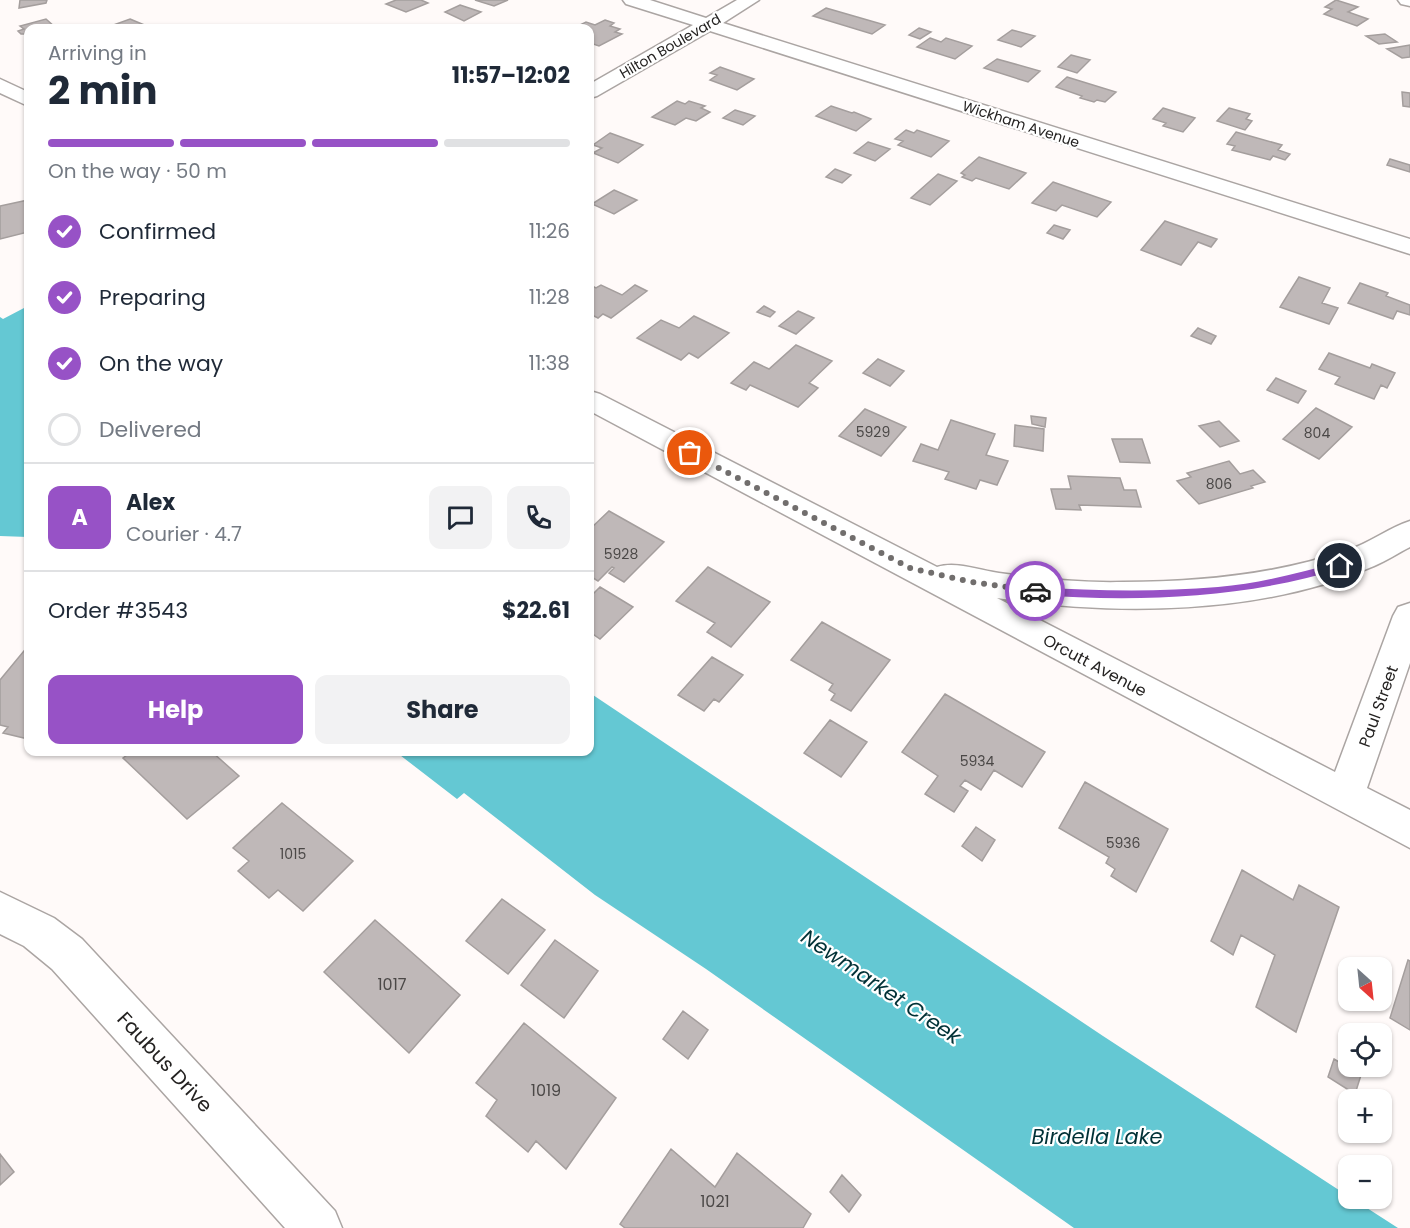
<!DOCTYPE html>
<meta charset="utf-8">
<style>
:root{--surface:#fff;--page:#f2f2f3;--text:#1f2937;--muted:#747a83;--line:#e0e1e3;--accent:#9752c6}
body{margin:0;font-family:Poppins,sans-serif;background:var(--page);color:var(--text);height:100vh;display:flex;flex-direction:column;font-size:22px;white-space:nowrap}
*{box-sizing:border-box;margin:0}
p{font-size:20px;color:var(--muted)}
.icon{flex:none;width:33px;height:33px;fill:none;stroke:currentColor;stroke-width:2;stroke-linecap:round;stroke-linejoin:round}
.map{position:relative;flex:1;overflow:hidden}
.details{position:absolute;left:24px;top:24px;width:570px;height:732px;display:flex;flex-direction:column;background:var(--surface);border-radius:12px;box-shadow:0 2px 4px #0004}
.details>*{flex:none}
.needle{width:39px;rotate:153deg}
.controls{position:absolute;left:1338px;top:957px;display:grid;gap:12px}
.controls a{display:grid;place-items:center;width:54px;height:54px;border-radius:12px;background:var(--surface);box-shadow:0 2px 4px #0004;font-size:30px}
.pin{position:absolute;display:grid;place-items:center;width:51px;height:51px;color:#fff;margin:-26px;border:3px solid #fff;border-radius:50%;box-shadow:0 2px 6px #0007}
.courier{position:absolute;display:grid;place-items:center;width:60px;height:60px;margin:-30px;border:4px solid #9752c6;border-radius:50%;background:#fff;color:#222;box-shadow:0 2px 8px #0007}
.head em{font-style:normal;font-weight:700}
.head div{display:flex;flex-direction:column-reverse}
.head{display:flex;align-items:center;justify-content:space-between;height:102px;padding:0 24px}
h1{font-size:39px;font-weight:700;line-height:45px}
.bar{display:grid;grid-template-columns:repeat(4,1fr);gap:9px 6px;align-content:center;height:72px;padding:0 24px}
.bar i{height:8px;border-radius:4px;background:var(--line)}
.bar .active{background:var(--accent)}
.bar p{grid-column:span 4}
.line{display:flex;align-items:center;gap:15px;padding:0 24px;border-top:2px solid var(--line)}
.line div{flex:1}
.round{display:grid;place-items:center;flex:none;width:63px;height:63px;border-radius:12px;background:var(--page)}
ol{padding:0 24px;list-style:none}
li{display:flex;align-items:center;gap:18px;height:66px}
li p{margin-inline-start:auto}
li .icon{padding:6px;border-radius:50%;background:var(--accent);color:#fff;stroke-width:4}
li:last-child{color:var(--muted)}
li i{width:33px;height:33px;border:3px solid var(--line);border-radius:50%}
.button{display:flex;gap:12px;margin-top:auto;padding:12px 24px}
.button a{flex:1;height:69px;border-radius:12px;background:var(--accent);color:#fff;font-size:24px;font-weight:700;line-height:69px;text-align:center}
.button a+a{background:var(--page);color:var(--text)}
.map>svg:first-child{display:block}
</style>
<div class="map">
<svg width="1410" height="1228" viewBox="0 0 1410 1228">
<rect width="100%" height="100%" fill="#fffaf9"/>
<path fill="#64c8d3" d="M24,308L28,311V537L0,536V317L3,319Z
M590,693L1103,1036L1348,1196V1198L1353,1199L1398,1228H1074L706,969L595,895L464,793L457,799L396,752H590Z"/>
<path fill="#bfb8b8" stroke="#a49e9d" stroke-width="1.5" d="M20,0H47L46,3L19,8Z
M396,0H421L428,3L406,12L386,4Z
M475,0H508L494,6Z
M1336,0L1358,7L1348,12L1368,19L1357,26L1324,14L1332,9L1325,7Z
M460,5L481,12L464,21L445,12Z
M826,8L885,25L872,34L813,16Z
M46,19L56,28H28V34H21L18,31L24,29L20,26Z
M130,19L142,24L131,28L108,27Z
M605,20L614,23L610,26L620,29L615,32L622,34L599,46L590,43V28H574L586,22L595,25Z
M919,28L931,32L920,39L909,35Z
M1012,30L1035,36L1021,47L998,40Z
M1385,34L1397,42L1379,44L1366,36Z
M930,38L941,42L946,38L972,46L955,59L917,47Z
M1410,45V57L1402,58L1387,49Z
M1071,55L1090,60L1077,73L1058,67Z
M997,59L1040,71L1028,82L984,68Z
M720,67L754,79L737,90L710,80L717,75L710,73Z
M1067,77L1116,92L1105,102L1097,100L1094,102L1080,98L1082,96L1056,87Z
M1402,92L1410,93V107L1403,106Z
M677,101L685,104L689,101L705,106L701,108L710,112L696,121L686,118L675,125L652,117Z
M831,106L852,113L854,112L871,119L856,131L816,116Z
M1163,108L1195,118L1183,132L1163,126L1166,123L1153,119Z
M1229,108L1250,114L1246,119L1252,121L1245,130L1217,121Z
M735,110L755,116L743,125L723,118Z
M906,130L914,133L917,130L949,141L931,157L898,145L903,141L895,139Z
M1236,132L1282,145L1278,150L1290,154L1285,160L1273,156L1270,160L1232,150L1235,146L1227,144Z
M610,133L643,145L618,163L593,153L602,148L593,145Z
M868,142L890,149L875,161L854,153Z
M979,157L1026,173L1009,189L976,178L972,181L962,177L965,175L961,173Z
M1390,159L1410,165V172L1387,165Z
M835,169L851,175L842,183L826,177Z
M938,174L957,181L930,205L911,198Z
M1053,182L1111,202L1097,217L1062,205L1056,211L1032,203Z
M614,190L637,200L614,214L592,204Z
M28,200V232L0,239V206Z
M1165,221L1217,239L1211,247L1198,242L1181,265L1141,250Z
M1054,225L1070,230L1063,239L1047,233Z
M1299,277L1330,288L1322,303L1338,308L1329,324L1280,307Z
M1360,283L1388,293L1386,296L1410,305V315L1397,311L1393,319L1348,303Z
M590,285L596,288L601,285L622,295L635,285L647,291L611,318L603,314L598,318L590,314Z
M764,306L775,312L770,317L757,312Z
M798,311L814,318L796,334L779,326Z
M694,316L729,333L698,358L689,353L681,360L637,338L661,320L679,328Z
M1198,328L1216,336L1211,344L1191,336Z
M796,345L832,361L809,383L818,388L798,407L750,385L746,390L731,383L754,362L769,369Z
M1329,353L1370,368L1372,364L1395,373L1387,388L1381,385L1374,399L1335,384L1340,377L1319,369Z
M878,359L904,371L890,386L863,373Z
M1276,378L1306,391L1298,403L1267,390Z
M1316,408L1352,427L1319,459L1283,439Z
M865,409L906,427L881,456L839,436Z
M1031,416L1046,418L1045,427L1032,424Z
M951,420L995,434L986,455L1008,461L997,485L980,480L976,489L945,479L949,472L913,461L921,444L938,450Z
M1219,421L1239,441L1220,447L1199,426Z
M1015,425L1044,429L1043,451L1014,446Z
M1112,439H1142L1150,463L1120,462Z
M1229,461L1240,474L1253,470L1265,482L1251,486L1253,488L1199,504L1177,481L1191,477L1187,473Z
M1068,476L1120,478L1124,490H1136L1141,507L1079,505L1081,510L1056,509L1051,489H1071Z
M609,511L664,542L624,582L609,573L614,568L612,567L598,581L590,576V529Z
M708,567L770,602L731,647L707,632L715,623L676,601Z
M600,587L633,607L600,639L590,632V597Z
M822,622L890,660L851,711L831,700L835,694L829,690L833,684L791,660Z
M28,646V739L3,733L8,727L0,725V680Z
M712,657L743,675L719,702L714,699L704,711L678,695Z
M945,694L1045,752L1022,787L994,770L981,790L965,780L960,786L968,791L954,812L925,794L938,776L902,752Z
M830,720L867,742L841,777L804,753Z
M131,752H212L239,776L187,819L123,758Z
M1085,782L1168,829L1136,892L1111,876L1115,869L1106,863L1109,857L1059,828Z
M282,803L353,861L303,911L278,890L269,898L238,871L249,861L233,848Z
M976,827L995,840L982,861L962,846Z
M1242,870L1293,900L1299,885L1339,907L1296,1032L1256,1007L1275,955L1241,935L1233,955L1211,941Z
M502,899L545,930L508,974L466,941Z
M375,920L460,995L409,1053L324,972Z
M555,940L598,971L564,1018L521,985Z
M1408,960L1410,961V1030L1390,1018Z
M683,1011L708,1030L688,1059L663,1039Z
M524,1023L616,1098L566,1169L536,1141L528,1152L486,1116L497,1100L476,1083Z
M1334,1059L1361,1075L1355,1094L1328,1077Z
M671,1149L715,1187L737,1153L811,1214L803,1228H625L620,1224Z
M0,1154L14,1172L0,1185Z
M842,1175L861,1195L849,1212L830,1192Z"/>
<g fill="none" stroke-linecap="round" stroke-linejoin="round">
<g stroke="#aba5a3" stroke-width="3">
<path id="minor" d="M623,0H650L706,18L737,0H759L723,23L1410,239V254L710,31L597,96L590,98V84L693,25L626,4Z
M1398,0H1410V6L1401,4Z
M0,79L28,92V106L0,93Z
M590,391L600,394L937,567C956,561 979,570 999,573C1040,579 1082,583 1123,582C1199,582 1275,575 1348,550C1370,543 1388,528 1410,521V547C1398,553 1386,561 1374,566C1262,615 1116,616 997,598L1335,772L1393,616L1398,607L1410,603V663L1367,788L1410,810V848L590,411Z
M0,892L54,918L82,939L335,1211L342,1228H285L52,969L24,946L0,934Z"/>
</g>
<use href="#minor" fill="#fff" fill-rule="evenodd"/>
</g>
<path fill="#9752c6" d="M1340,562L1343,563V568C1243,599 1138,602 1035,595L1030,591L1035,587C1096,591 1157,592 1218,587C1260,584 1300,572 1340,562Z"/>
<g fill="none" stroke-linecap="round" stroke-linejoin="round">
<path stroke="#716e6d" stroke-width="6" stroke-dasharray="0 10.8" d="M690,453L910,568L971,582L1035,591"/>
</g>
<g text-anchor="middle" stroke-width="4.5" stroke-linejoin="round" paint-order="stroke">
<g font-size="14" fill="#242221" stroke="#fff">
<text transform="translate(670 46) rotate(-30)" y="5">Hilton Boulevard</text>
<text transform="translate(1021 124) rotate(18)" y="5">Wickham Avenue</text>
</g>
<g font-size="14" fill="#4b4847">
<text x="873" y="437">5929</text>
<text x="1317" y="438">804</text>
<text x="1219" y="489">806</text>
<text x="621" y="559">5928</text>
<text x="977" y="766">5934</text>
<text x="1123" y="848">5936</text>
<text x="293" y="859">1015</text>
</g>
<g font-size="16" fill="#242221" stroke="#fff">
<text transform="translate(1095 665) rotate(28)" y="6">Orcutt Avenue</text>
<text transform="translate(1378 706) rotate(-70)" y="6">Paul Street</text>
</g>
<g font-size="16" fill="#4b4847">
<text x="392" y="990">1017</text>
<text x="546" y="1096">1019</text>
<text x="715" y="1207">1021</text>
</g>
<g font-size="20" fill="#242221" stroke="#fff">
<text transform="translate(165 1062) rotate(47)" y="7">Faubus Drive</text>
</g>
<g font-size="21" font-style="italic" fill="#003136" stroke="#fff">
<text transform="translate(881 987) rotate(34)" y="7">Newmarket Creek</text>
<text x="1097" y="1144">Birdella Lake</text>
</g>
</g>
</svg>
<div class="controls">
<a><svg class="needle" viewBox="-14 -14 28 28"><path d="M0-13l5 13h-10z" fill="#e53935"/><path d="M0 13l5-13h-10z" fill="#747a83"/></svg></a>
<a><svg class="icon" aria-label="locate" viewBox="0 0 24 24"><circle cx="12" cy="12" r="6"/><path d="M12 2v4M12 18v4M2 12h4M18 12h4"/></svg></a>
<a>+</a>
<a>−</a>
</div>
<div class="pin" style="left:690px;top:453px;background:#ea580c"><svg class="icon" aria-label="bag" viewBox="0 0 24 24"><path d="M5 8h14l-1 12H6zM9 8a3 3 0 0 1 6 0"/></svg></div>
<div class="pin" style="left:1340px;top:566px;background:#1f2937"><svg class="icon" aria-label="home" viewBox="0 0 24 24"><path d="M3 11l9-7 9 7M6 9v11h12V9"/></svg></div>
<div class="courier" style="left:1035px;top:591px"><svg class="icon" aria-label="car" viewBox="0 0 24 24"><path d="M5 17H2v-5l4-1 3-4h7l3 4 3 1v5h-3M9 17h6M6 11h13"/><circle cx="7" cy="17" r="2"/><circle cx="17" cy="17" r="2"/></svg></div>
<section class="details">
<div class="head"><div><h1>2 min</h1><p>Arriving in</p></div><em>11:57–12:02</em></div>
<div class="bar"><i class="active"></i><i class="active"></i><i class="active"></i><i></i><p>On the way · 50 m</p></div>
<ol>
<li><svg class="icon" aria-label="check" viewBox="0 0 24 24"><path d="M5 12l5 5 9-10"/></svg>Confirmed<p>11:26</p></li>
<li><svg class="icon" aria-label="check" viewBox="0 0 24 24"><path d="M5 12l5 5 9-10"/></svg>Preparing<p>11:28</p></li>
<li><svg class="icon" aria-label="check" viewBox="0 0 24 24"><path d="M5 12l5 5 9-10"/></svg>On the way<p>11:38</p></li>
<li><i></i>Delivered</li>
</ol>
<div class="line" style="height:108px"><b class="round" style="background:var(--accent);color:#fff">A</b><div><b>Alex</b><p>Courier · 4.7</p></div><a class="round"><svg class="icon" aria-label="chat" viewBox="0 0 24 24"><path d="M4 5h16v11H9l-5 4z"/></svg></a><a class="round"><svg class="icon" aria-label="phone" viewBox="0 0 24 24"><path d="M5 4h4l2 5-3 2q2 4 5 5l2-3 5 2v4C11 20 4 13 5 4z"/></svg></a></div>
<div class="line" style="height:78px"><div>Order #3543</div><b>$22.61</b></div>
<div class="button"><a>Help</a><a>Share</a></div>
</section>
</div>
